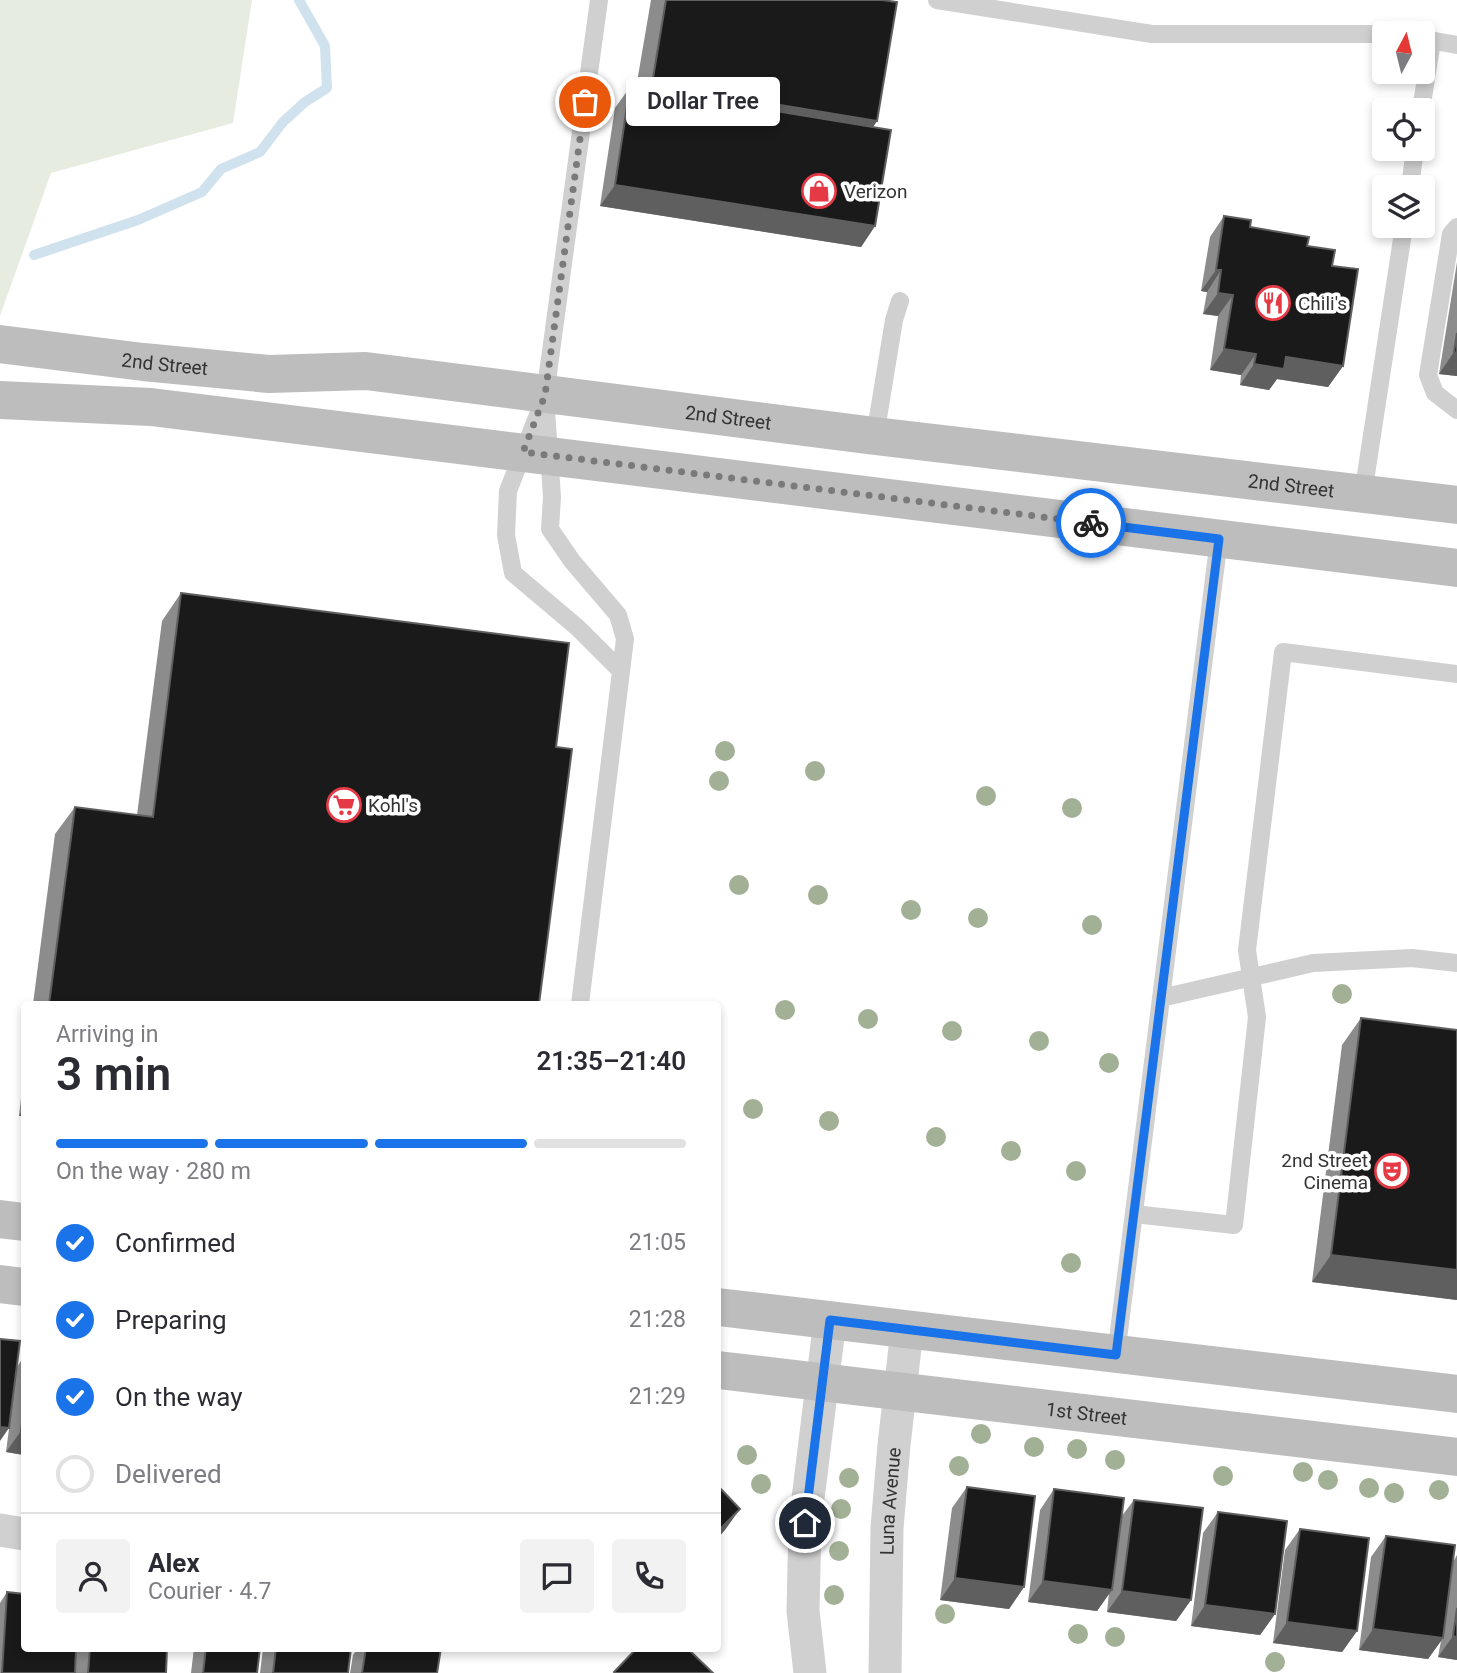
<!DOCTYPE html>
<meta charset="utf-8">
<style>
:root{--surface:#fff;--page:#f2f2f3;--text:#2b2b33;--muted:#7c7c81;--line:#e1e1e2;--accent:#1a73e8}
body{margin:0;font-family:Roboto,sans-serif;background:var(--page);color:var(--text);height:100vh;display:flex;flex-direction:column;font-size:26px;white-space:nowrap}
*{box-sizing:border-box;margin:0}
p{font-size:23px;color:var(--muted)}
.icon{flex:none;width:38px;height:38px;fill:none;stroke:currentColor;stroke-width:2;stroke-linecap:round;stroke-linejoin:round}
.map{position:relative;flex:1;overflow:hidden}
.sheet{position:absolute;left:21px;top:1001px;width:700px;height:651px;display:flex;flex-direction:column;background:var(--surface);border-radius:7px;box-shadow:0 4px 10px #0003}
.sheet>*{flex:none}
.needle{width:46px;rotate:7deg}
.buttons{position:absolute;left:1372px;top:21px;display:grid;gap:14px}
.buttons a{display:grid;place-items:center;width:63px;height:63px;border-radius:7px;background:var(--surface);box-shadow:0 4px 10px #0003;font-size:35px}
.pin{position:absolute;display:grid;place-items:center;width:60px;height:60px;color:#fff;margin:-30px;border:4px solid #fff;border-radius:50%;box-shadow:0 2px 7px #0007}
.courier{position:absolute;display:grid;place-items:center;width:70px;height:70px;margin:-35px;border:5px solid #1a73e8;border-radius:50%;background:#fff;color:#222;box-shadow:0 2px 9px #0007}
.bubble{position:absolute;height:49px;border-radius:7px;background:var(--surface);box-shadow:0 4px 10px #0003;font-size:23px;font-weight:600;line-height:49px;text-align:center}
.summary em{font-style:normal;font-weight:600}
.summary div{display:flex;flex-direction:column-reverse}
.summary{display:flex;align-items:center;justify-content:space-between;height:119px;padding:0 35px}
h1{font-size:46px;font-weight:600;line-height:52px}
.bar{display:grid;grid-template-columns:repeat(4,1fr);gap:10px 7px;align-content:center;height:84px;padding:0 35px}
.bar i{height:9px;border-radius:5px;background:var(--line)}
.bar .selected{background:var(--accent)}
.bar p{grid-column:span 4}
.line{display:flex;align-items:center;gap:18px;padding:0 35px;border-top:2px solid var(--line)}
.line div{flex:1}
.round{display:grid;place-items:center;flex:none;width:74px;height:74px;border-radius:7px;background:var(--page)}
ol{padding:0 35px;list-style:none}
li{display:flex;align-items:center;gap:21px;height:77px}
li p{margin-inline-start:auto}
li .icon{padding:7px;border-radius:50%;background:var(--accent);color:#fff;stroke-width:4}
li:last-child{color:var(--muted)}
li i{width:38px;height:38px;border:4px solid var(--line);border-radius:50%}
.map>svg:first-child{display:block}
</style>
<div class="map">
<svg width="1457" height="1673" viewBox="0 0 1457 1673">
<rect width="100%" height="100%" fill="#fff"/>
<path fill="#e6ecdf" d="M0,0H252L233,123L51,173L0,316Z"/>
<g fill="none" stroke-linecap="round" stroke-linejoin="round">
<path stroke="#cfe2ee" stroke-width="10" d="M34,255L138,220L202,192L221,169L260,152L283,122L305,102L327,88L325,46L299,0"/>
<path stroke="#d0d0d0" stroke-width="18" d="M937,0L1152,34H1384
M1423,39L1457,45
M1421,110L1432,41
M1410,187L1415,149
M1457,227L1451,234L1428,375L1435,393L1457,410
M543,402L508,491L506,535L513,573L578,628L621,671
M875,436L894,320L900,301
M1363,494L1404,226
M1161,998L1313,963L1412,958L1457,963
M580,1004L625,639L618,615L572,561L550,529L552,497L545,395L599,0
M1134,1214L1234,1225L1257,1017L1247,950L1283,652L1457,674
M1116,1355L1219,539"/>
<g stroke="#d0d0d0" stroke-width="33">
<path d="M0,1530L24,1534"/>
<path d="M810,1673L803,1611L805,1523L830,1320"/>
<path id="s1" d="M885,1673L887,1528L894,1445L907,1330"/>
</g>
<g stroke="#bdbdbd" stroke-width="38">
<path id="s2" d="M0,344L143,362L269,374L366,371L875,436L1457,505"/>
<path d="M0,400L151,407L1457,568"/>
<path d="M0,1219L24,1222"/>
<path d="M0,1284L24,1287"/>
<path d="M718,1307L1457,1394"/>
<path id="s3" d="M718,1370L1457,1457"/>
</g>
</g>
<g fill="#a2b095">
<circle cx="725" cy="751" r="10"/>
<circle cx="815" cy="771" r="10"/>
<circle cx="719" cy="781" r="10"/>
<circle cx="986" cy="796" r="10"/>
<circle cx="1072" cy="808" r="10"/>
<circle cx="739" cy="885" r="10"/>
<circle cx="818" cy="895" r="10"/>
<circle cx="911" cy="910" r="10"/>
<circle cx="978" cy="918" r="10"/>
<circle cx="1092" cy="925" r="10"/>
<circle cx="1342" cy="994" r="10"/>
<circle cx="785" cy="1010" r="10"/>
<circle cx="868" cy="1019" r="10"/>
<circle cx="952" cy="1031" r="10"/>
<circle cx="1039" cy="1041" r="10"/>
<circle cx="1109" cy="1063" r="10"/>
<circle cx="753" cy="1109" r="10"/>
<circle cx="829" cy="1121" r="10"/>
<circle cx="936" cy="1137" r="10"/>
<circle cx="1011" cy="1151" r="10"/>
<circle cx="1076" cy="1171" r="10"/>
<circle cx="1071" cy="1263" r="10"/>
<circle cx="981" cy="1434" r="10"/>
<circle cx="1034" cy="1447" r="10"/>
<circle cx="1077" cy="1449" r="10"/>
<circle cx="747" cy="1455" r="10"/>
<circle cx="1115" cy="1460" r="10"/>
<circle cx="959" cy="1466" r="10"/>
<circle cx="1303" cy="1472" r="10"/>
<circle cx="1223" cy="1476" r="10"/>
<circle cx="849" cy="1478" r="10"/>
<circle cx="1328" cy="1480" r="10"/>
<circle cx="761" cy="1484" r="10"/>
<circle cx="1369" cy="1488" r="10"/>
<circle cx="1439" cy="1490" r="10"/>
<circle cx="1394" cy="1493" r="10"/>
<circle cx="841" cy="1509" r="10"/>
<circle cx="839" cy="1551" r="10"/>
<circle cx="834" cy="1595" r="10"/>
<circle cx="945" cy="1614" r="10"/>
<circle cx="1078" cy="1634" r="10"/>
<circle cx="1115" cy="1637" r="10"/>
<circle cx="1275" cy="1662" r="10"/>
</g>
<path fill="#8c8c8c" d="M651,0H882L877,121L873,127L875,226L861,247L600,206L615,108L630,87L636,88Z
M1224,216L1250,227L1307,246L1332,266L1343,366L1328,387L1277,379L1269,390L1240,385L1241,375L1210,370L1218,316L1203,314L1207,292L1201,291L1210,237Z
M1457,262V376L1439,374Z
M181,593L556,747L539,1004H33L55,834L75,807L137,815L162,621Z
M1361,1018L1457,1300L1312,1282L1342,1045Z
M24,1072V1116H19Z
M24,1356V1455L6,1452L17,1367Z
M967,1487L1024,1587L1009,1609L940,1600L952,1508Z
M1054,1489L1121,1517L1134,1500L1191,1600L1176,1621L1107,1612L1109,1593L1097,1611L1028,1602L1040,1510Z
M1218,1512L1275,1614L1260,1635L1191,1626L1203,1533Z
M1300,1529L1357,1631L1342,1652L1273,1643L1285,1550Z
M1386,1536L1453,1562L1457,1555V1660L1438,1657L1441,1641L1428,1659L1359,1650L1371,1557Z
M7,1592L76,1648H167L166,1673H0V1603Z
M194,1648H260L257,1673H191Z
M263,1648H351L348,1673H260Z
M358,1648H441L437,1673H350L353,1655Z"/>
<path fill="#5f5f5f" d="M652,84L877,121L858,149L632,111Z
M615,185L875,226L861,247L600,206Z
M1216,270H1221L1207,292L1201,291Z
M1218,293L1233,295L1218,316L1203,314Z
M1224,349L1256,354L1241,375L1210,370Z
M1454,352L1457,353V376L1439,374Z
M1286,357L1343,366L1328,387L1277,379L1269,390L1240,385L1254,364Z
M24,1108V1116H19Z
M1331,1255L1457,1270V1300L1312,1282Z
M0,1427L9,1428L0,1441Z
M21,1431L24,1432V1455L6,1452Z
M740,1509L725,1530L718,1538V1531Z
M955,1578L1024,1587L1009,1609L940,1600Z
M1043,1581L1112,1590L1097,1611L1028,1602Z
M1122,1591L1191,1600L1176,1621L1107,1612Z
M1205,1605L1275,1614L1260,1635L1191,1626Z
M1287,1622L1357,1631L1342,1652L1273,1643Z
M1373,1629L1443,1638L1428,1659L1359,1650Z
M1453,1636L1457,1637V1660L1438,1657Z"/>
<path fill="#1a1a1a" stroke="#5f5f5f" stroke-width="2" d="M666,0H882L897,2L877,121L652,84Z
M630,87L891,130L875,226L615,185Z
M1224,216L1251,220L1250,227L1309,237L1307,246L1335,250L1332,266L1358,269L1343,366L1286,357L1284,369L1254,364L1256,354L1224,349L1233,295L1218,293L1221,270H1216Z
M1457,333V353L1454,352Z
M181,593L569,643L556,747L572,749L539,1004H49L75,807L153,817Z
M1361,1018L1457,1030V1270L1331,1255Z
M0,1339L20,1341L9,1428L0,1427Z
M24,1405V1432L21,1431Z
M718,1486L740,1509L718,1531Z
M967,1487L1035,1496L1024,1587L955,1578Z
M1054,1489L1124,1498L1112,1590L1043,1581Z
M1134,1500L1203,1508L1191,1600L1122,1591Z
M1218,1512L1287,1521L1275,1614L1205,1605Z
M1300,1529L1369,1538L1357,1631L1287,1622Z
M1386,1536L1455,1545L1443,1638L1373,1629Z
M7,1592L24,1594V1648H76L75,1673H2Z
M1457,1608V1637L1453,1636Z
M90,1648H167L166,1673H88Z
M206,1648H260L257,1673H203Z
M276,1648H351L348,1673H273Z
M366,1648H441L437,1673H362Z
M637,1648H687L713,1673H615L614,1672Z"/>
<g fill="none" stroke-linecap="round" stroke-linejoin="round">
<path stroke="#7a7a7a" stroke-width="7" stroke-dasharray="0 12.6" d="M585,102L545,395L523,452L1091,523"/>
<path stroke="#1a73e8" stroke-width="9" d="M805,1523L830,1320L1116,1355L1219,539L1091,523"/>
</g>
<defs>
<g id="shop-ring" transform="scale(1.75)"><circle r="9.5" fill="#fff" stroke="#e63946" stroke-width="1.5"/><path d="M-5-2.5h2.3a2.7 3.5 0 0 1 5.4 0H5L5.5 6h-11ZM-1.5-2.5h3a1.5 2.3 0 0 0-3 0Z" fill="#e63946"/></g>
<g id="restaurant-ring" transform="scale(1.75)"><circle r="9.5" fill="#fff" stroke="#e63946" stroke-width="1.5"/><path d="M-5-6h1v4h1v-4h1v4h1v-4h1v5L-1.5 .5V6h-2V.5L-5-1ZM5-6V6H3V1.5H1.5Q1.5-4 5-6Z" fill="#e63946"/></g>
<g id="supermarket-ring" transform="scale(1.75)"><circle r="9.5" fill="#fff" stroke="#e63946" stroke-width="1.5"/><path d="M-6-5.5h2.5l.6 2H6L4.5 2H-2.5L-4.4-4H-6ZM-1.5 3.2a1.3 1.3 0 1 0 .1 0ZM3 3.2a1.3 1.3 0 1 0 .1 0Z" fill="#e63946"/></g>
<g id="theatre-ring" transform="scale(1.75)"><circle r="9.5" fill="#fff" stroke="#e63946" stroke-width="1.5"/><path d="M-5-5.5Q0-4 5-5.5V0Q5 5 0 6Q-5 5-5 0ZM-3.3-2.5H-1v1.5H-3.3ZM1-2.5H3.3v1.5H1ZM-2.8 1Q0 5.5 2.8 1Z" fill="#e63946"/></g>
</defs>
<g fill-rule="evenodd">
<use href="#shop-ring" x="819" y="191"/>
<use href="#restaurant-ring" x="1273" y="303"/>
<use href="#supermarket-ring" x="344" y="805"/>
<use href="#theatre-ring" x="1392" y="1171"/>
</g>
<g text-anchor="middle" stroke-width="7" stroke-linejoin="round" paint-order="stroke">
<g font-size="19" fill="#333" stroke="#fff" text-anchor="start">
<text x="844" y="198">Verizon</text>
<text x="1298" y="310">Chili's</text>
<text x="368" y="812">Kohl's</text>
<text x="1368" y="1167" text-anchor="end">2nd Street<tspan x="1368" dy="22">Cinema</tspan></text>
</g>
<g font-size="19" fill="#333" stroke="#fff">
<text dy="7" stroke="none"><textPath href="#s2" startOffset="166">2nd Street</textPath></text>
<text dy="7" stroke="none"><textPath href="#s2" startOffset="733">2nd Street</textPath></text>
<text dy="7" stroke="none"><textPath href="#s2" startOffset="1300">2nd Street</textPath></text>
<text dy="7" stroke="none"><textPath href="#s3" startOffset="371">1st Street</textPath></text>
<text dy="7" stroke="none"><textPath href="#s1" startOffset="172">Luna Avenue</textPath></text>
</g>
</g>
</svg>
<div class="buttons">
<a><svg class="needle" viewBox="-14 -14 28 28"><path d="M0-13l5 13h-10z" fill="#e53935"/><path d="M0 13l5-13h-10z" fill="#7c7c81"/></svg></a>
<a><svg class="icon" aria-label="locate" viewBox="0 0 24 24"><circle cx="12" cy="12" r="6"/><path d="M12 2v4M12 18v4M2 12h4M18 12h4"/></svg></a>
<a><svg class="icon" aria-label="layers" viewBox="0 0 24 24"><path d="M12 4l9 5-9 5-9-5zM3 14l9 5 9-5"/></svg></a>
</div>
<div class="pin" style="left:585px;top:102px;background:#ea580c"><svg class="icon" aria-label="bag" viewBox="0 0 24 24"><path d="M5 8h14l-1 12H6zM9 8a3 3 0 0 1 6 0"/></svg></div>
<div class="pin" style="left:805px;top:1523px;background:#1f2937"><svg class="icon" aria-label="home" viewBox="0 0 24 24"><path d="M3 11l9-7 9 7M6 9v11h12V9"/></svg></div>
<div class="courier" style="left:1091px;top:523px"><svg class="icon" aria-label="bike" viewBox="0 0 24 24"><circle cx="6" cy="16" r="4"/><circle cx="18" cy="16" r="4"/><path d="M6 16l4-8h5l3 8M10 8l3 8H6M13 5h3"/></svg></div>
<div class="bubble" style="left:626px;top:77px;width:154px">Dollar Tree</div>
<section class="sheet">
<div class="summary"><div><h1>3 min</h1><p>Arriving in</p></div><em>21:35–21:40</em></div>
<div class="bar"><i class="selected"></i><i class="selected"></i><i class="selected"></i><i></i><p>On the way · 280 m</p></div>
<ol>
<li><svg class="icon" aria-label="check" viewBox="0 0 24 24"><path d="M5 12l5 5 9-10"/></svg>Confirmed<p>21:05</p></li>
<li><svg class="icon" aria-label="check" viewBox="0 0 24 24"><path d="M5 12l5 5 9-10"/></svg>Preparing<p>21:28</p></li>
<li><svg class="icon" aria-label="check" viewBox="0 0 24 24"><path d="M5 12l5 5 9-10"/></svg>On the way<p>21:29</p></li>
<li><i></i>Delivered</li>
</ol>
<div class="line" style="height:126px"><a class="round"><svg class="icon" aria-label="person" viewBox="0 0 24 24"><circle cx="12" cy="8" r="4"/><path d="M4 21q1-7 8-7t8 7"/></svg></a><div><b>Alex</b><p>Courier · 4.7</p></div><a class="round"><svg class="icon" aria-label="chat" viewBox="0 0 24 24"><path d="M4 5h16v11H9l-5 4z"/></svg></a><a class="round"><svg class="icon" aria-label="phone" viewBox="0 0 24 24"><path d="M5 4h4l2 5-3 2q2 4 5 5l2-3 5 2v4C11 20 4 13 5 4z"/></svg></a></div>
</section>
</div>
